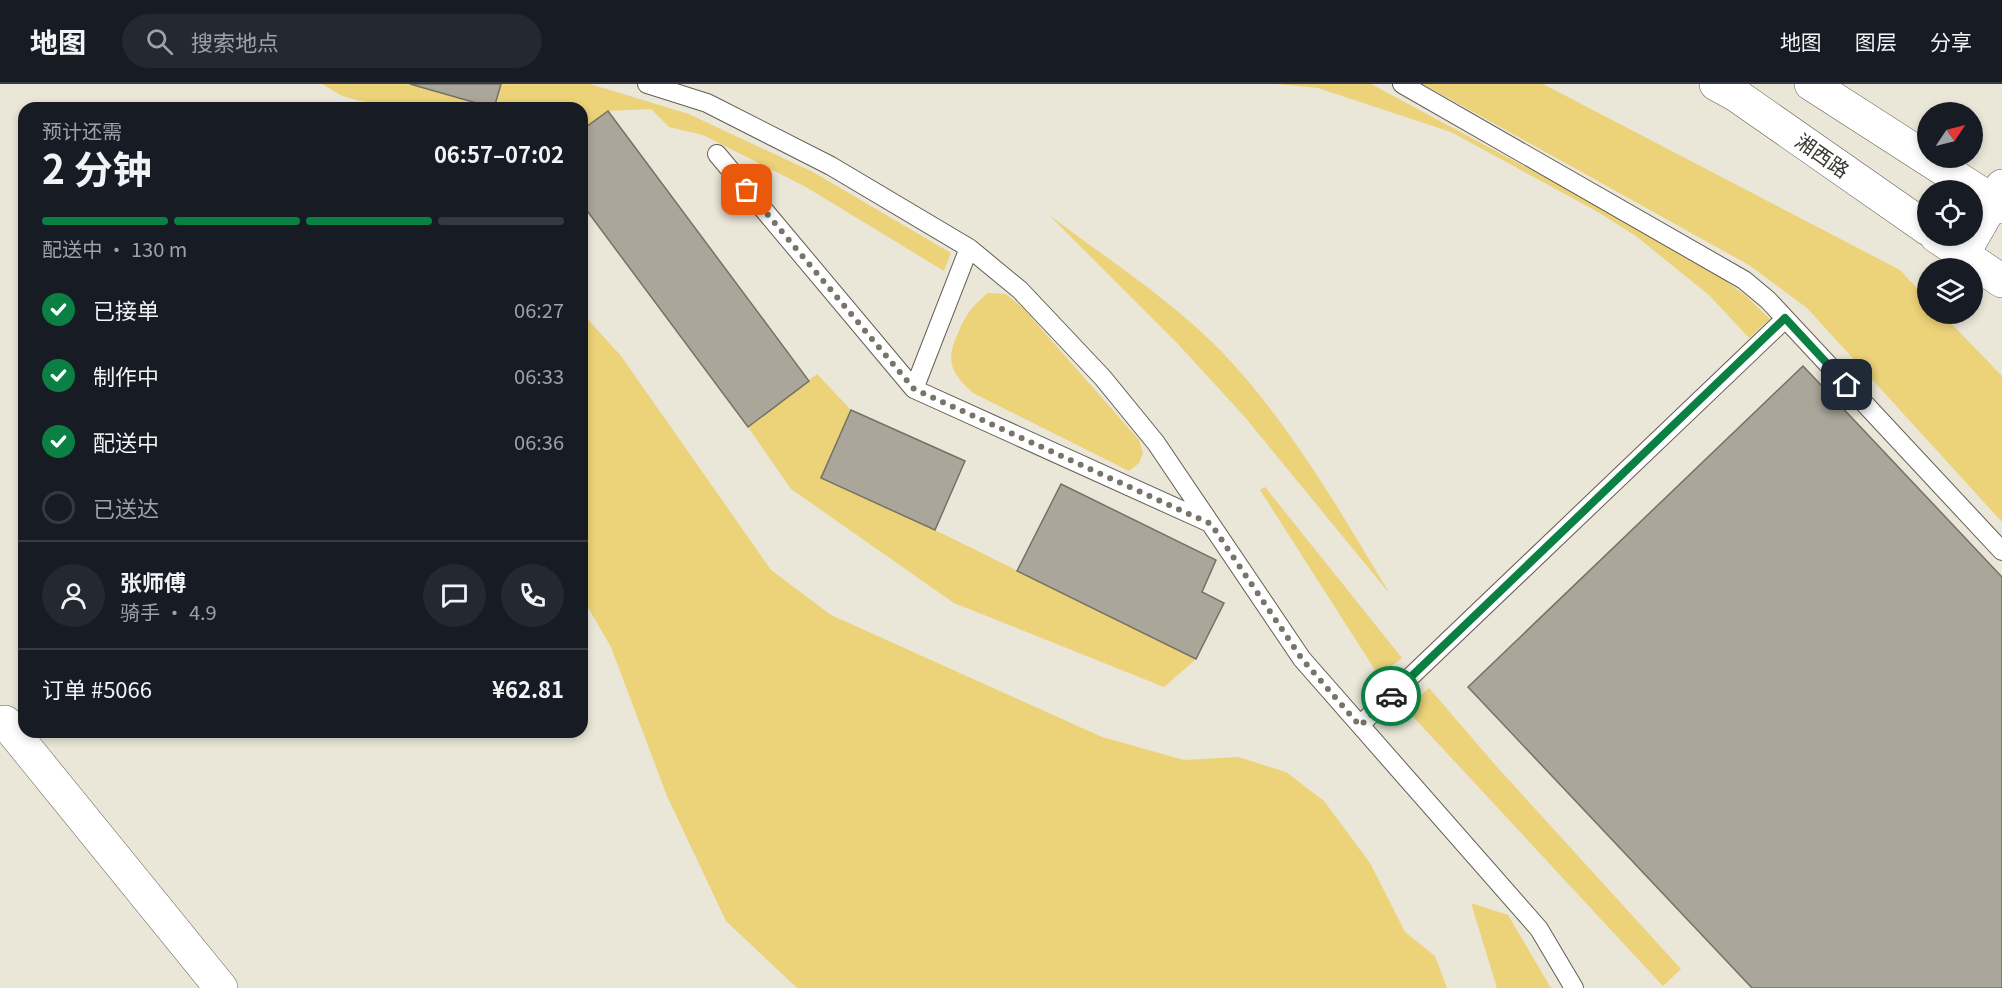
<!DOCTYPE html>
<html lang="zh">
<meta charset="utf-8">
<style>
:root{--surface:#171b24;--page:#242831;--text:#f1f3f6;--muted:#9ea1a6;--line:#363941;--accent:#0b8043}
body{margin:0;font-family:Georgia,"Noto Sans SC",serif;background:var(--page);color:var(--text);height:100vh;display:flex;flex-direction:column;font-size:22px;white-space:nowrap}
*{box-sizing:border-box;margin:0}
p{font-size:20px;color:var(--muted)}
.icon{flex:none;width:33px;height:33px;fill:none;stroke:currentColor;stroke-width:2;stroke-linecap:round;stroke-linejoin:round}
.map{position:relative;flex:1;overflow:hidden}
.panel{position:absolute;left:18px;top:18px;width:570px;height:636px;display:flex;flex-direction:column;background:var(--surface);border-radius:18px;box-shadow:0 3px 9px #0003}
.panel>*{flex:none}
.needle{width:39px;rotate:55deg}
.fabs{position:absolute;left:1917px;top:18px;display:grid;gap:12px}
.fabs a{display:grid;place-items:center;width:66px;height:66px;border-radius:50%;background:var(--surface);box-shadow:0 3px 9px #0003;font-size:30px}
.pin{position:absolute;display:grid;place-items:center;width:51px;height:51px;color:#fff;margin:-26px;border-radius:12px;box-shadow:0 3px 9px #0006}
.courier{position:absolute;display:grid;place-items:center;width:60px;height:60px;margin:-30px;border:4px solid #0b8043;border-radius:50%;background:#fff;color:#222;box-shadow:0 2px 8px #0007}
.summary em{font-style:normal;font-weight:700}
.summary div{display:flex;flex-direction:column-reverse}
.summary{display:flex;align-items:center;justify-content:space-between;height:102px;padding:0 24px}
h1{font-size:39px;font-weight:700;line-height:45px}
.bar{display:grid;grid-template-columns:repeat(4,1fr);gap:9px 6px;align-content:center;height:72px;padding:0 24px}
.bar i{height:8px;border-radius:4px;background:var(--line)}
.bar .active{background:var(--accent)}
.bar p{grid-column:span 4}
.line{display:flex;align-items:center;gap:15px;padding:0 24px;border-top:2px solid var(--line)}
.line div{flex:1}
.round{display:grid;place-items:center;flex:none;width:63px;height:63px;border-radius:32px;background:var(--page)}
ol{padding:0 24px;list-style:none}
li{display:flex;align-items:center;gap:18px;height:66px}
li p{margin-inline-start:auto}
li .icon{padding:6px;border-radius:50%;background:var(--accent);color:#fff;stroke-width:4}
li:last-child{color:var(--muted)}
li i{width:33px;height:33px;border:3px solid var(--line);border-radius:50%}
header{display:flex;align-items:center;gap:36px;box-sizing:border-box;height:84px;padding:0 30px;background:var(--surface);border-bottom:2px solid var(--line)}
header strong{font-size:28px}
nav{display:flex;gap:33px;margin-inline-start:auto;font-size:21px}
.search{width:420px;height:54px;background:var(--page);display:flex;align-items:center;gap:15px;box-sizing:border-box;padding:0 21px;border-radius:33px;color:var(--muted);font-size:22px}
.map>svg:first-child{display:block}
</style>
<header>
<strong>地图</strong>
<div class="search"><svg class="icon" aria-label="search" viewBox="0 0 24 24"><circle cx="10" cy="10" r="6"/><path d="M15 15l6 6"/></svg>搜索地点</div>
<nav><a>地图</a><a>图层</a><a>分享</a></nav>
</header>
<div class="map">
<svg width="2002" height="904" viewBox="0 0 2002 904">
<rect width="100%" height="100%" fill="#eae6d8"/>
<path fill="#ecd279" d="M322,0H590L689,30L712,41L813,88L951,169L944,187L806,103L703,51L669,43L651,25L608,27L582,46V24H388L342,12Z
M1277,0H1371L1637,143L1719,192L1745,211L1770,235L1749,254L1710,212L1636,152L1598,128L1451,48L1318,4Z
M1423,0H1543L1900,186L1927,215L1928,230H1942L2002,292V438L1807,224L1749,181Z
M1049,131C1106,174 1170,215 1221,267C1290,339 1339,426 1390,510L1244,332L1178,260Z
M988,209L1006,210L1023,224L1139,356L1143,369L1139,379L1129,387L973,309C951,289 945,277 958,249C967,229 971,223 988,209Z
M582,229L621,272L771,486L831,531L1102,653L1184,676L1238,673L1286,688L1324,717L1370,779L1405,848L1435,872L1447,904H797L726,837L667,712L611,563L582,513Z
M817,290L851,326L821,394L935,446L1196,575L1164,603L954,519L791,405L748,343Z
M1265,403L1402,574L1379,592L1260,406Z
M1429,604L1497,683L1681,885L1663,902L1406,625Z
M1471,819L1508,831L1551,904H1497Z"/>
<path fill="#aaa699" stroke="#757165" stroke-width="1.5" d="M410,0H501L494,24Z
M608,27L809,297L748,343L582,120V46Z
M1803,282L2002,493V904H1752L1468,603Z
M851,326L965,377L935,446L821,394Z
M1061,400L1216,476L1202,508L1224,519L1196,575L1017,487Z"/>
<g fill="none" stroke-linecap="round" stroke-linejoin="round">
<g stroke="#625e52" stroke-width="20">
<path id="lane" d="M647,0L707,19L831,82L969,164L1020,206L1103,294L1156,359L1302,575L1539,845L1574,904
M1402,0L1744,196L1768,216L2002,467
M717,70L914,305
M969,164L914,305L1210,439
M1360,641L1785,235"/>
</g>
<g stroke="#625e52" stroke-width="34">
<path id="street" d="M5,638L221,904"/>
</g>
<g stroke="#625e52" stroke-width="34">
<path id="secondary" d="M1716,0L1736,11L1928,145
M1811,0L2002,123
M1936,152L2002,197
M1963,170L2002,102"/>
</g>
<use href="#lane" stroke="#fff" stroke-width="18"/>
<use href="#street" stroke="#fff" stroke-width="33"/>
<use href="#secondary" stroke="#fff" stroke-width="33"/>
</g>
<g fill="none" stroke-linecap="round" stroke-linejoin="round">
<path stroke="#76746b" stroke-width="6" stroke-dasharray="0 10.8" d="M747,106L914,305L1211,440L1302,575L1360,642L1391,612"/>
<path stroke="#0b8043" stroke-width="8" d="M1391,612L1785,234L1847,301"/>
</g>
<g text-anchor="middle" stroke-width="4.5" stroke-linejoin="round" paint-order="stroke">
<g font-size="20" fill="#383631" stroke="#fff">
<text transform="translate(1822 72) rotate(35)" y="7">湘西路</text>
</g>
</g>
</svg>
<div class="fabs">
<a><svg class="needle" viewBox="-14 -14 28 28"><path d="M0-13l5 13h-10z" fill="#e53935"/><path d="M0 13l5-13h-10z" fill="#9ea1a6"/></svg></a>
<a><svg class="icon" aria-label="locate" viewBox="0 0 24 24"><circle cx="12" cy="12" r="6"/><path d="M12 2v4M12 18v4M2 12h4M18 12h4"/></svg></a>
<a><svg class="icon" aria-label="layers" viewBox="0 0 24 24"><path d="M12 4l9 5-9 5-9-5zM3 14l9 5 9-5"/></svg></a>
</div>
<div class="pin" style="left:747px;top:106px;background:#ea580c"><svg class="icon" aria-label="bag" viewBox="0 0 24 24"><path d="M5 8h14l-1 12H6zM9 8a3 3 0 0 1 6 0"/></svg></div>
<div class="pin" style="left:1847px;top:301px;background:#1f2937"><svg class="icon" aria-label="home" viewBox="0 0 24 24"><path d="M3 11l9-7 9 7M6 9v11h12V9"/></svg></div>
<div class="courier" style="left:1391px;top:612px"><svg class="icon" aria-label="car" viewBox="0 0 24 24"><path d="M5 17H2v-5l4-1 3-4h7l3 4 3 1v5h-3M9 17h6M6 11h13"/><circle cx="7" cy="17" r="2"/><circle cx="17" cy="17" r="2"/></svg></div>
<section class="panel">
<div class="summary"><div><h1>2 分钟</h1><p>预计还需</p></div><em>06:57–07:02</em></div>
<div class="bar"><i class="active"></i><i class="active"></i><i class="active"></i><i></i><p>配送中 · 130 m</p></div>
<ol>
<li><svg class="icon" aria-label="check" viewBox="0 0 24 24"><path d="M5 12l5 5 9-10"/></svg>已接单<p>06:27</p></li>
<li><svg class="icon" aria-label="check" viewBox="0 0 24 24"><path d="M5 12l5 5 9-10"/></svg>制作中<p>06:33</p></li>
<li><svg class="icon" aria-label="check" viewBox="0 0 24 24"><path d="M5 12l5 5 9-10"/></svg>配送中<p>06:36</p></li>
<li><i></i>已送达</li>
</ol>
<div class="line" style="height:108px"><a class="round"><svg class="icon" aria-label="person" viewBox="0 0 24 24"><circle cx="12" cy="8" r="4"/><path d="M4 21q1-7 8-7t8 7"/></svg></a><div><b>张师傅</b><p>骑手 · 4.9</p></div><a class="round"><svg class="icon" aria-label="chat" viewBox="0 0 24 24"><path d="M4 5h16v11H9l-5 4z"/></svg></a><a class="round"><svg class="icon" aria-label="phone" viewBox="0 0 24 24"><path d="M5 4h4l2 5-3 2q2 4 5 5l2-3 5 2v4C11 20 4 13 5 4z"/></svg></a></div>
<div class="line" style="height:78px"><div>订单 #5066</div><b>¥62.81</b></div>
</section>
</div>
